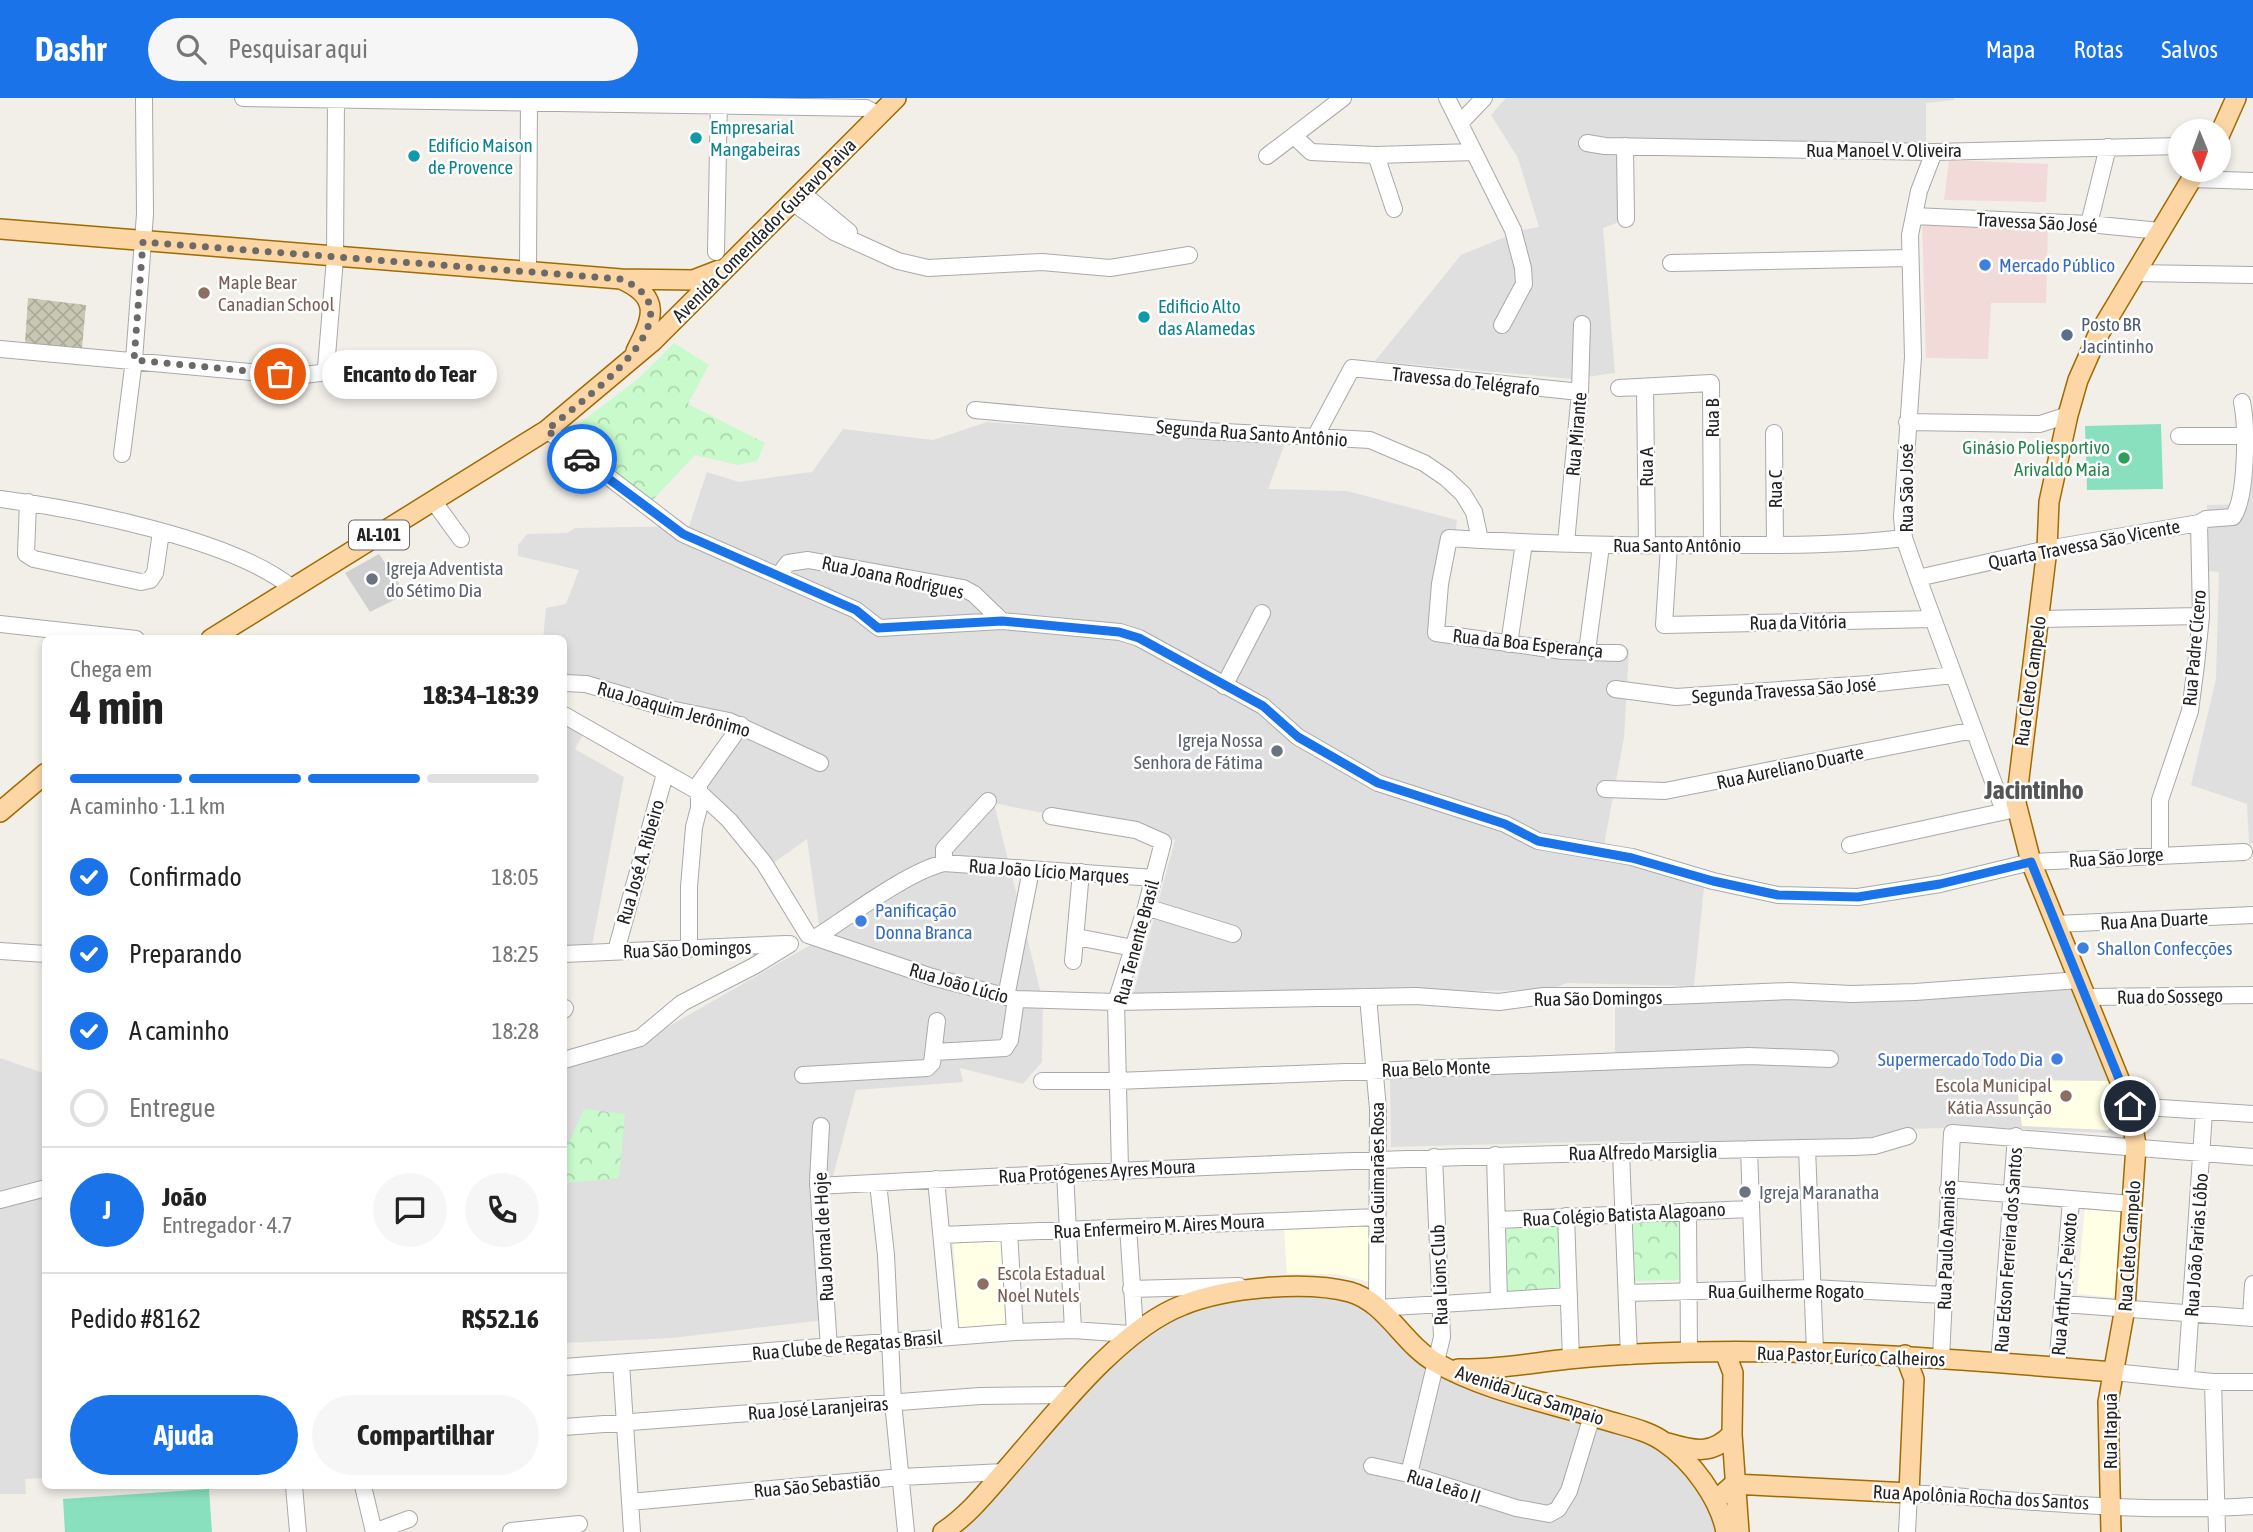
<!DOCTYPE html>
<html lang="pt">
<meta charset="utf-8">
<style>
:root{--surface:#fff;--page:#f6f6f6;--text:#222;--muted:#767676;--line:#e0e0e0;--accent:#1a73e8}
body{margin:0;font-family:"Asap Condensed",sans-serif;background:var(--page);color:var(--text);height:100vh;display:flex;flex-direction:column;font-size:26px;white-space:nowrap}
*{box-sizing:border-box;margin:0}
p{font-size:23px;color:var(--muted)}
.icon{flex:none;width:38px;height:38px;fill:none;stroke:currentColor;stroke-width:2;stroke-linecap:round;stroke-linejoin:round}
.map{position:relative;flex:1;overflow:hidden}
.details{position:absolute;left:42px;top:537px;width:525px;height:854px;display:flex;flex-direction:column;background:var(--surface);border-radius:10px;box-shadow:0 4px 10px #0003}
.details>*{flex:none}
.needle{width:46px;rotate:179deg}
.buttons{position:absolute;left:2168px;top:21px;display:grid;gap:14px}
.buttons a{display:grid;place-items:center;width:63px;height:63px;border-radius:50%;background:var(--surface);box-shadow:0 4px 10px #0003;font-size:35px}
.pin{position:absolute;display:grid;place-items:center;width:60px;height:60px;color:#fff;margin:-30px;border:4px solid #fff;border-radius:50%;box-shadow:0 2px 7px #0007}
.courier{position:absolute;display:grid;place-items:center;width:70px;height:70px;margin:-35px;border:5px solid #1a73e8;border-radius:50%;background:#fff;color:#222;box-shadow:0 2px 9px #0007}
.bubble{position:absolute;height:49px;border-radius:24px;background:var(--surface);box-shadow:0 4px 10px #0003;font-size:23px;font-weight:700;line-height:49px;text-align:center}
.head em{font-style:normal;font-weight:700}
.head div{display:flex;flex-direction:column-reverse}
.head{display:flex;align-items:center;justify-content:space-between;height:119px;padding:0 28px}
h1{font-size:46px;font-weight:700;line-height:52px}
.bar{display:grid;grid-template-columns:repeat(4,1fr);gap:10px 7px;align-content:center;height:84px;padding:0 28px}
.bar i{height:9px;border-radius:5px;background:var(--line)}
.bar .current{background:var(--accent)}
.bar p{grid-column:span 4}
.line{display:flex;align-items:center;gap:18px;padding:0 28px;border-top:2px solid var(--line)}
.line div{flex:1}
.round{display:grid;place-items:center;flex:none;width:74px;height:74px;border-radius:37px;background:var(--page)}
ol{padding:0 28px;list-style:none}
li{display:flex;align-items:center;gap:21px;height:77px}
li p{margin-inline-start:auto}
li .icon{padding:7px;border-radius:50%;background:var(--accent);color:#fff;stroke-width:4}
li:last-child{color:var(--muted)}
li i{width:38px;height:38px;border:4px solid var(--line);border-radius:50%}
.button{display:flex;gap:14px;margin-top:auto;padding:14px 28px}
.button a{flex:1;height:80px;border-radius:42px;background:var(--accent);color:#fff;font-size:28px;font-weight:700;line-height:80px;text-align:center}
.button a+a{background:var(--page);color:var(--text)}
header{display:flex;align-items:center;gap:42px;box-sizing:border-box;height:98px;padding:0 35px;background:var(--accent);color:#fff}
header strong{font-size:33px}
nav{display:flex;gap:38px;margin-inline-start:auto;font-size:24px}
.search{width:490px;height:63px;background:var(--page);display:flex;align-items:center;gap:18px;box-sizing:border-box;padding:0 24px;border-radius:38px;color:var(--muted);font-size:26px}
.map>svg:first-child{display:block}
</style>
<header>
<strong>Dashr</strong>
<div class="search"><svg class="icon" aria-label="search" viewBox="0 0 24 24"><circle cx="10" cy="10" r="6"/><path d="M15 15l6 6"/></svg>Pesquisar aqui</div>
<nav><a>Mapa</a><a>Rotas</a><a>Salvos</a></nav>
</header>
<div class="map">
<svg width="2253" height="1434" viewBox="0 0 2253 1434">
<defs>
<pattern id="construction-cross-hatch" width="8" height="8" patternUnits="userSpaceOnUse" patternTransform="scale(1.75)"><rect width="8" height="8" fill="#c7c7b4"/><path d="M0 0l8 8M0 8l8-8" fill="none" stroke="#abab9a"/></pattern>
<pattern id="park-crowns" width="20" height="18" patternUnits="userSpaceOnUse" patternTransform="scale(1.75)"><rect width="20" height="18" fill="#c8facc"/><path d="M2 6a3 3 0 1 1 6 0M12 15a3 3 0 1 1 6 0" fill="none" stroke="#acd6af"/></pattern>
</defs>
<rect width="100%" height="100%" fill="#f2efe9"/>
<path fill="#e0dfdf" d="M1506,0H1954V2L1926,5V47L1623,44L1622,123L1603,130L1615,275L1572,281L1375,263L1461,157L1522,132L1539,129L1518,60L1491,17Z
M987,324L1285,345L1268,391L1347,393L1457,422L1443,531L1629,551L1624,640L1603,752L1704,789L1694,888L1567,885L1549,892L1133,897L1175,742L994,705L1043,904L1042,964L1023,986L960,970L963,984L856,992L833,1078L809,1085L824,1222L672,1240L564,1245V960L636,947L821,841L807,741L772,766L705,691L746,625L564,579V541H543L546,510L566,506L579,472L518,458V447L527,436L567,435L575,430L689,428L707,374L739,384L812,374L843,331L933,342Z
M2253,376V745L2249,746L2247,706L2191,687L2216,581L2219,474L2207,473V407L2247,406Z
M564,617L586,631L575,651L624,679L592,847L564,848Z
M2076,888L2117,982L2129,1036L1973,1029L1911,1031L1853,1043H1625L1391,1049L1390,977L1615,972V900Z
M0,960L46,976L45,1380L25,1381L26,1396H0Z
M1337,1184L1432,1258L1673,1354L1701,1390L1718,1434H947L1093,1279L1161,1217Z"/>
<path fill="#f2dad9" d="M1949,62L2048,66L2046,104L1944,102Z
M1922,126L2048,129L2046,205H1991L1988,261L1926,260Z"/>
<path fill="#ffffe5" d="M2016,982L2111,983L2118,1012L2116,1020L2108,1032L2022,1028Z
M2085,1109L2128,1112L2120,1200L2077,1196Z
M1369,1128L1373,1132L1370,1184L1338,1176H1287L1284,1132Z
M1008,1140L1012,1229L960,1233L953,1142Z"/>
<path fill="#d0d0d0" d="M379,456L406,496L370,514L345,475Z"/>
<path fill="url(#construction-cross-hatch)" d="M28,200L86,207L82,250L25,245Z"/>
<path fill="url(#park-crowns)" d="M674,245L709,267L688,306L765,345L757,363L738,367L695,357L650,405L564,337L638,281Z
M584,1011L625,1016L619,1080L564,1085V1044H569Z
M1685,1119L1686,1182L1634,1183L1633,1120Z
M1562,1121L1563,1195L1503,1197L1501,1123Z"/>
<path fill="#88e0be" d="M2161,326L2163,391L2087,392L2085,328Z
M209,1391L212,1434H65L63,1401Z"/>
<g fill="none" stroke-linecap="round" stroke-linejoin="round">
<g stroke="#a9a9a9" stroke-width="18">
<path id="minor" d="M243,0L866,10L878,17
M1447,0L1513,132L1523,170L1524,186L1502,227
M1461,24L1484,0
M1294,38L1311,54L1376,57L1474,54
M1587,45L1605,48L1934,54L2180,48
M1625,48L1626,121
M1934,54L1919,93L1910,137L1913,259L1902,419L1904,440L1918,480L2004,713
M1376,57L1394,111
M1267,58L1343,0
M2192,81L2253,83
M802,95L849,134
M792,104L834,134L898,163L928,170L1042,164L1110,170L1189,157
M1914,118L2089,126L2160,133
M2089,126L2108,49
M716,154L719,0
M1671,165L1909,160
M528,172L529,0
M2135,175L2253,177
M0,251L294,278L321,275L326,270L335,160L336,0
M1645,289L1647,448
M1619,290L1711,285L1712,447
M975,312L1206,333L1370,342L1424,365L1446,380L1463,396L1474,414L1480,442
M1907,324L2040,326L2068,317
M547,332L683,436L856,512L879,530L1002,523L1120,534L1139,540L1263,608L1298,639L1378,685L1505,726L1538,743L1632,759L1713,783L1778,797L1858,799L1940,786L2031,764L2244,754
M1774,335L1775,447
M2179,338H2245
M1315,339L1352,270L1580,294
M122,356L134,262L145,116L144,0
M0,401C77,411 233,441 292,490
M28,404L26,456L34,461L141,484L150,482L155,475L161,434
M434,404L461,441
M1566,445L1580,294L1582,226
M1669,448L1664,527L1932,521
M779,477L788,465L808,462L963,490L974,496L1002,523
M1918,480L2047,451L2199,425L2206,421L2233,419C2247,399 2247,328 2242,304
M2039,521L2201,518
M0,526L136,541
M1509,546L1524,445
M1587,553L1601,448
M1619,555L1563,553L1436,535L1440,486L1449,440C1537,446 1624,448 1711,447C1776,447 1840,448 1904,440
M564,585L586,586L670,611L729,623L820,665
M1224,588L1262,515
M1615,591L1676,599L1869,586L1953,577
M564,617L699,694L729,722L764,765L808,837
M1605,691L1665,693L1974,632
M1051,718L1136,732L1163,744L1146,809L1116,904L1120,1071
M1850,747L2011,712
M2160,756V702L2190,613L2196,567L2201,518L2199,425
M944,765V751L988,703
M1146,809L1233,836
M2056,826L2253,817
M808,837L932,879L1016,901L1116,904L1416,898L1499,904L1544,898H1671L1789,893L1852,896L1915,894L2079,882
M818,838C851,817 907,774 944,765L1154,780
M1077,839L1133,850
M689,851V789L694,729L699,710V686L741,627
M0,853L46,856
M616,853L665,676
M564,856L786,846
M1073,863L1081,774
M1006,899L1031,772
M1368,899L1378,1011L1377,1210L1569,1198
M2088,899L2253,897
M564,912L565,910
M934,954L1005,950L1010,942L1016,901
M564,962L640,940L682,905L754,868L790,846
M803,977L927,970L932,965L937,923
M1042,983H1117L1749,958L1830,961
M2130,1008L2253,1016
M821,1028L818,1083L829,1250
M1807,1050L1815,1254
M1749,1051L1754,1192
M1621,1054L1629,1258
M1495,1057L1499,1202
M1065,1074L1073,1232
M936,1081L951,1239
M878,1085L886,1157L893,1304L906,1434
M818,1088C1163,1069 1508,1055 1854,1049L1874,1048L1908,1038
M1948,1091L2132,1106
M0,1102L46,1090
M1688,1113L1689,1254
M1566,1118L1571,1261
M1498,1122L1750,1111
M1128,1129L1135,1233
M1009,1134L1015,1234
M942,1137L1377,1119
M1131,1191L1239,1188
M1627,1195L1812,1190L1944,1197
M2063,1206L2253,1220
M2251,1220L2253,1186
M1941,1260L1952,1035L2253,1059
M621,1265L632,1434
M1999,1265L2016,1038
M564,1269L1015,1234L1073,1232L1130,1236
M2057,1269L2071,1103
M2113,1274L2213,1284H2253
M2186,1280L2204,1014
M2213,1284L2217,1434
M564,1329L980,1298L1072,1297
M1372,1368L1409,1376L1516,1410L1549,1416L1558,1411L1569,1393L1592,1318
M1409,1376L1442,1239L1434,1059
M294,1388L298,1434
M363,1388L374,1434
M630,1404L901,1379L1004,1374
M511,1433L579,1426
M374,1434L409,1421
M1907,1434L1909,1395C2023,1402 2139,1416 2253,1408"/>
</g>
<g stroke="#a06b00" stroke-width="22">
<path id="major" d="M2219,38L2236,0
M0,131L621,181L693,182L719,172
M621,181C662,199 653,220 636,253
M211,541L547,332L653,243L896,0
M0,714L46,675
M1725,1254L1733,1275L1732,1336L1739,1434
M1458,1271C1495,1272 1531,1265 1568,1261C1608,1257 1650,1255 1690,1254C1831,1251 1972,1262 2113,1274
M1668,1345C1695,1353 1712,1357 1732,1336
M1715,1403L1734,1386L1909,1395L1914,1281L1905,1257
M943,1434C967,1418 984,1397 1003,1375C1050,1322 1117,1232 1183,1207C1225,1190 1305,1182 1350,1194C1386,1204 1403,1246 1435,1264C1487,1294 1548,1304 1605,1322C1624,1328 1648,1332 1664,1344C1692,1363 1720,1401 1726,1434
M2111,1434L2108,1304L2125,1210L2136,1048L2130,1008L2031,764L2016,705L2047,451L2049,404L2068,317L2078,282L2097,239L2197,72"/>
</g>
<use href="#minor" stroke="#fff" stroke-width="16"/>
<use href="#major" stroke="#fcd6a4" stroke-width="19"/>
</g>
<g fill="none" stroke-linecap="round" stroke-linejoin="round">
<path stroke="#6b6a68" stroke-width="7" stroke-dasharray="0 12.6" d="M280,276L134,262L143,144L621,181C708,217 579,304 547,332L582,361"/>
<path stroke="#1a73e8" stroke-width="9" d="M582,361L683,436L856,512L878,530L1002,523L1119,534L1139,540L1263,608L1298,639L1378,685L1505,726L1538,743L1632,760L1713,783L1778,797L1858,799L1940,786L2031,764L2130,1008"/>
</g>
<g fill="#0f9aa8" stroke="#fff" stroke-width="2.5">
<circle cx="696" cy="40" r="7"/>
<circle cx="414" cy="58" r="7"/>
<circle cx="1144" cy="219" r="7"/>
</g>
<g fill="#3f7fe0" stroke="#fff" stroke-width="2.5">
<circle cx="1985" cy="167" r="7"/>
<circle cx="861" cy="823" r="7"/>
<circle cx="2083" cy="850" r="7"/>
<circle cx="2057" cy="961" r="7"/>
</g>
<g fill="#8d6e63" stroke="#fff" stroke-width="2.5">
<circle cx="204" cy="195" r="7"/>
<circle cx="2066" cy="998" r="7"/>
<circle cx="983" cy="1186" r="7"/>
</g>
<circle fill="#5c6f8a" stroke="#fff" stroke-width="2.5" cx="2067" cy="237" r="7"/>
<circle fill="#2e9e5b" stroke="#fff" stroke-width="2.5" cx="2124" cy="360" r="7"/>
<g fill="#6b7280" stroke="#fff" stroke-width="2.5">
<circle cx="372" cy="481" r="7"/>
<circle cx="1277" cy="653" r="7"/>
<circle cx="1745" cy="1094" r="7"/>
</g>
<g text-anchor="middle" stroke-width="5" stroke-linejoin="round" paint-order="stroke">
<rect fill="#fff" stroke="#646464" stroke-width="2" x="349" y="422.5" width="60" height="29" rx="5"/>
<g font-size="18" font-weight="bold" fill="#222">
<text x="379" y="443">AL-101</text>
</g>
<g font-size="19" fill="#0d838f" stroke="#fff" text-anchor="start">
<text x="710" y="36">Empresarial<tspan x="710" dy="22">Mangabeiras</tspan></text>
<text x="428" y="54">Edifício Maison<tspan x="428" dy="22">de Provence</tspan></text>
<text x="1158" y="215">Edificio Alto<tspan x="1158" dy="22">das Alamedas</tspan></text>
</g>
<g font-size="19" fill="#222" stroke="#fff">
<text x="1884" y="59">Rua Manoel V. Oliveira</text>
<text transform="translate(2037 124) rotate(3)" y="7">Travessa São José</text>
<text transform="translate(764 132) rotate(-45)" y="7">Avenida Comendador Gustavo Paiva</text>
<text transform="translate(1466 283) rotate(6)" y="7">Travessa do Telégrafo</text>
<text transform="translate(1712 320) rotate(-90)" y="7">Rua B</text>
<text transform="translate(1252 335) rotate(4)" y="7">Segunda Rua Santo Antônio</text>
<text transform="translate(1576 336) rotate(-85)" y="7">Rua Mirante</text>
<text transform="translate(1646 369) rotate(-90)" y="7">Rua A</text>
<text transform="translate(1906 390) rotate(-90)" y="7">Rua São José</text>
<text transform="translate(1775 391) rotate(-90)" y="7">Rua C</text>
<text transform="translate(2084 446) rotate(-11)" y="7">Quarta Travessa São Vicente</text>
<text x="1677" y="454">Rua Santo Antônio</text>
<text transform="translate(893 479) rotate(12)" y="7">Rua Joana Rodrigues</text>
<text transform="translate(1798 524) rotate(-1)" y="7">Rua da Vitória</text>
<text transform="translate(1528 545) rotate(6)" y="7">Rua da Boa Esperança</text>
<text transform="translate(2194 550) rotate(-85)" y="7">Rua Padre Cícero</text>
<text transform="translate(2030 583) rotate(-82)" y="7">Rua Cleto Campelo</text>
<text transform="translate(1784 592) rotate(-4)" y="7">Segunda Travessa São José</text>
<text transform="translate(674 611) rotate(16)" y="7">Rua Joaquim Jerônimo</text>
<text transform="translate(1790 669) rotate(-12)" y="7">Rua Aureliano Duarte</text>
<text transform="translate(2116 759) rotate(-4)" y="7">Rua São Jorge</text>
<text transform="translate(640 764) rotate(-74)" y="7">Rua José A. Ribeiro</text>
<text transform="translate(1049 773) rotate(4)" y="7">Rua João Lício Marques</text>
<text transform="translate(2154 822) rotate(-3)" y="7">Rua Ana Duarte</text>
<text transform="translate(1136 844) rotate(-75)" y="7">Rua Tenente Brasil</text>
<text transform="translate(687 851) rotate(-2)" y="7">Rua São Domingos</text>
<text transform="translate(959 885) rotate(16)" y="7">Rua João Lúcio</text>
<text transform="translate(2170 898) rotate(-1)" y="7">Rua do Sossego</text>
<text transform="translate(1598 900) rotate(-1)" y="7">Rua São Domingos</text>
<text transform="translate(1436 970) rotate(-2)" y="7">Rua Belo Monte</text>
<text transform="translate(1643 1054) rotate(-1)" y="7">Rua Alfredo Marsiglia</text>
<text transform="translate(1097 1073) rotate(-3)" y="7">Rua Protógenes Ayres Moura</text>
<text transform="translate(1377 1075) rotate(-90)" y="7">Rua Guimarães Rosa</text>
<text transform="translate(1624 1116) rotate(-3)" y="7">Rua Colégio Batista Alagoano</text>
<text transform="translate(1159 1128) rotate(-3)" y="7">Rua Enfermeiro M. Aires Moura</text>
<text transform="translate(823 1139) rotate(-93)" y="7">Rua Jornal de Hoje</text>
<text transform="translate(1946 1147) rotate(-88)" y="7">Rua Paulo Ananias</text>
<text transform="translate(2196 1147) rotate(-86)" y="7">Rua João Farias Lôbo</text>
<text transform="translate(2129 1148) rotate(-86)" y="7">Rua Cleto Campelo</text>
<text transform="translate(2008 1152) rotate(-86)" y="7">Rua Edson Ferreira dos Santos</text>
<text transform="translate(1439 1177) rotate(-92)" y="7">Rua Lions Club</text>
<text transform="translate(2064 1186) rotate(-85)" y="7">Rua Arthur S. Peixoto</text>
<text x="1786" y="1200">Rua Guilherme Rogato</text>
<text transform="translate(847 1247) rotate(-5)" y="7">Rua Clube de Regatas Brasil</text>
<text transform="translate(1851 1258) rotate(2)" y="7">Rua Pastor Euríco Calheiros</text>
<text transform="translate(1530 1297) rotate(18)" y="7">Avenida Juca Sampaio</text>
<text transform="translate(818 1310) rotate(-4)" y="7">Rua José Laranjeiras</text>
<text transform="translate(2110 1333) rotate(-90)" y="7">Rua Itapuã</text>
<text transform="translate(817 1387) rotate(-5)" y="7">Rua São Sebastião</text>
<text transform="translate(1444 1388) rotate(17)" y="7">Rua Leão II</text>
<text transform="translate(1981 1399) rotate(3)" y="7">Rua Apolônia Rocha dos Santos</text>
</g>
<g font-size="19" fill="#366cbe" stroke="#fff" text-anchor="start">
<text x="1999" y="174">Mercado Público</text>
<text x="875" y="819">Panificação<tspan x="875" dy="22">Donna Branca</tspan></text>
<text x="2097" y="857">Shallon Confecções</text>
<text x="2043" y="968" text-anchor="end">Supermercado Todo Dia</text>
</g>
<g font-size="19" fill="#785e54" stroke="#fff" text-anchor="start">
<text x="218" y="191">Maple Bear<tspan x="218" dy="22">Canadian School</tspan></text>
<text x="2052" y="994" text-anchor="end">Escola Municipal<tspan x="2052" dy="22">Kátia Assunção</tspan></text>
<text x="997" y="1182">Escola Estadual<tspan x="997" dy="22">Noel Nutels</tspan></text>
</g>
<g font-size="19" fill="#4e5e75" stroke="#fff" text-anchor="start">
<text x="2081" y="233">Posto BR<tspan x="2081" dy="22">Jacintinho</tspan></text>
</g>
<g font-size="19" fill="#27864d" stroke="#fff" text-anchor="end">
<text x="2110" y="356">Ginásio Poliesportivo<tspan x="2110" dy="22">Arivaldo Maia</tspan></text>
</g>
<g font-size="19" fill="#5b616d" stroke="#fff" text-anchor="start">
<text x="386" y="477">Igreja Adventista<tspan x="386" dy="22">do Sétimo Dia</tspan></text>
<text x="1263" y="649" text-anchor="end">Igreja Nossa<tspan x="1263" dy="22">Senhora de Fátima</tspan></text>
<text x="1759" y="1101">Igreja Maranatha</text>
</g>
<g font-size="26" font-weight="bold" fill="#555" stroke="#fff">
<text x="2034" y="701">Jacintinho</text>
</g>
</g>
</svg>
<div class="buttons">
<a><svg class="needle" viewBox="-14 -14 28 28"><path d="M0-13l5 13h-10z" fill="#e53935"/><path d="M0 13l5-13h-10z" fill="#767676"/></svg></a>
</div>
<div class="pin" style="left:280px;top:276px;background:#ea580c"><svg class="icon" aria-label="bag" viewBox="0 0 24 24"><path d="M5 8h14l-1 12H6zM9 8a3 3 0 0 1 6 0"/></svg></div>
<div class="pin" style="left:2130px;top:1008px;background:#1f2937"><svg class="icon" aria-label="home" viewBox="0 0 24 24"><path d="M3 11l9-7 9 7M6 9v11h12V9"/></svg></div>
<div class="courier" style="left:582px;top:361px"><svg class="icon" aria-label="car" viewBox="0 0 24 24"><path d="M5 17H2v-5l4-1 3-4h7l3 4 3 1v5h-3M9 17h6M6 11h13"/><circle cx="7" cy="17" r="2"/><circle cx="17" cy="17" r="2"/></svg></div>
<div class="bubble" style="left:322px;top:252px;width:175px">Encanto do Tear</div>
<section class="details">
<div class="head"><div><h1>4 min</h1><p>Chega em</p></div><em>18:34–18:39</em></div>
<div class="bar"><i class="current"></i><i class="current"></i><i class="current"></i><i></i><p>A caminho · 1.1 km</p></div>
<ol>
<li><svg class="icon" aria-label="check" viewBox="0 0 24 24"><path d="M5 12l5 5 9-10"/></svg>Confirmado<p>18:05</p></li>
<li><svg class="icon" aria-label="check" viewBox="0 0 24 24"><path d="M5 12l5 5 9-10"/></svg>Preparando<p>18:25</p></li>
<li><svg class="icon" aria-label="check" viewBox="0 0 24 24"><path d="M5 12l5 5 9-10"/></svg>A caminho<p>18:28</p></li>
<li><i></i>Entregue</li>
</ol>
<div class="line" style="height:126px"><b class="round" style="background:var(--accent);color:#fff">J</b><div><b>João</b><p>Entregador · 4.7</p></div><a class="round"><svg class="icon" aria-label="chat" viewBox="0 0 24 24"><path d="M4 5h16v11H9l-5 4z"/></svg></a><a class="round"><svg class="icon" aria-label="phone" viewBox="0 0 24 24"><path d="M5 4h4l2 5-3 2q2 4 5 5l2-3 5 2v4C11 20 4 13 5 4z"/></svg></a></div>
<div class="line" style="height:91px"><div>Pedido #8162</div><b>R$52.16</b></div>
<div class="button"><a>Ajuda</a><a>Compartilhar</a></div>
</section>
</div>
